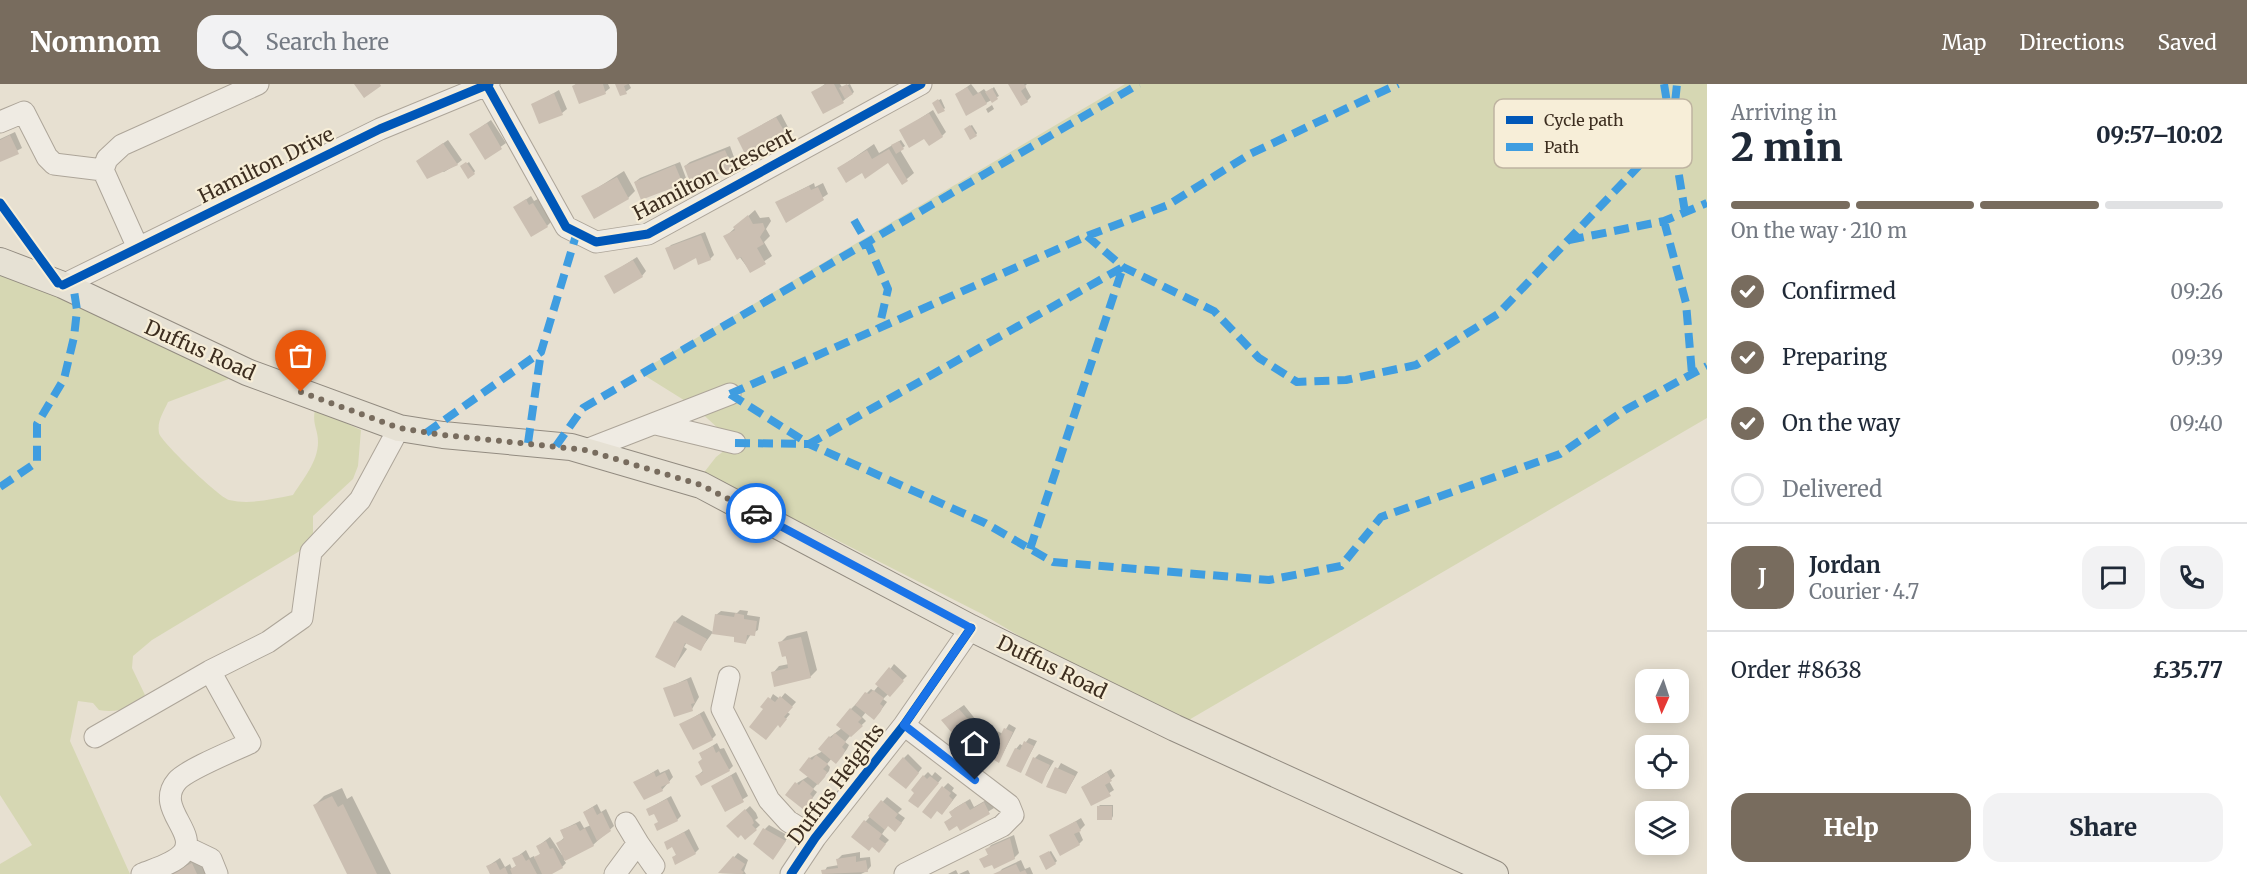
<!DOCTYPE html>
<meta charset="utf-8">
<style>
:root{--surface:#fff;--page:#f2f2f3;--text:#1f2937;--muted:#747a83;--line:#e0e1e3;--accent:#786c5e}
body{margin:0;font-family:Merriweather,serif;background:var(--page);color:var(--text);height:100vh;display:flex;flex-direction:column;font-size:22px;white-space:nowrap}
*{box-sizing:border-box;margin:0}
p{font-size:20px;color:var(--muted)}
.icon{flex:none;width:33px;height:33px;fill:none;stroke:currentColor;stroke-width:2;stroke-linecap:round;stroke-linejoin:round}
.map{position:relative;flex:1;overflow:hidden}
.details{display:flex;flex-direction:column;background:var(--surface);width:540px}
.details>*{flex:none}
.needle{width:39px;rotate:183deg}
.fabs{position:absolute;left:1635px;top:585px;display:grid;gap:12px}
.fabs a{display:grid;place-items:center;width:54px;height:54px;border-radius:12px;background:var(--surface);box-shadow:0 3px 15px #0003;font-size:30px}
.pin{position:absolute;display:grid;place-items:center;width:51px;height:51px;color:#fff;margin:-62px -26px;border-radius:50% 50% 50% 0;rotate:-45deg;box-shadow:0 0 6px #0007}
.pin .icon{rotate:45deg}
.courier{position:absolute;display:grid;place-items:center;width:60px;height:60px;margin:-30px;border:4px solid #1a73e8;border-radius:50%;background:#fff;color:#222;box-shadow:0 2px 8px #0007}
.head em{font-style:normal;font-weight:800}
.head div{display:flex;flex-direction:column-reverse}
.head{display:flex;align-items:center;justify-content:space-between;height:102px;padding:0 24px}
h1{font-size:39px;font-weight:800;line-height:45px}
.bar{display:grid;grid-template-columns:repeat(4,1fr);gap:9px 6px;align-content:center;height:72px;padding:0 24px}
.bar i{height:8px;border-radius:4px;background:var(--line)}
.bar .selected{background:var(--accent)}
.bar p{grid-column:span 4}
.line{display:flex;align-items:center;gap:15px;padding:0 24px;border-top:2px solid var(--line)}
.line div{flex:1}
.round{display:grid;place-items:center;flex:none;width:63px;height:63px;border-radius:18px;background:var(--page)}
ol{padding:0 24px;list-style:none}
li{display:flex;align-items:center;gap:18px;height:66px}
li p{margin-inline-start:auto}
li .icon{padding:6px;border-radius:50%;background:var(--accent);color:#fff;stroke-width:4}
li:last-child{color:var(--muted)}
li i{width:33px;height:33px;border:3px solid var(--line);border-radius:50%}
.button{display:flex;gap:12px;margin-top:auto;padding:12px 24px}
.button a{flex:1;height:69px;border-radius:18px;background:var(--accent);color:#fff;font-size:24px;font-weight:800;line-height:69px;text-align:center}
.button a+a{background:var(--page);color:var(--text)}
header{display:flex;align-items:center;gap:36px;box-sizing:border-box;height:84px;padding:0 30px;background:var(--accent);color:#fff}
header strong{font-size:28px}
nav{display:flex;gap:33px;margin-inline-start:auto;font-size:21px}
.search{width:420px;height:54px;background:var(--page);display:flex;align-items:center;gap:15px;box-sizing:border-box;padding:0 21px;border-radius:18px;color:var(--muted);font-size:22px}
main{display:flex;flex:1;min-height:0}
.map>svg:first-child{display:block}
</style>
<header>
<strong>Nomnom</strong>
<div class="search"><svg class="icon" aria-label="search" viewBox="0 0 24 24"><circle cx="10" cy="10" r="6"/><path d="M15 15l6 6"/></svg>Search here</div>
<nav><a>Map</a><a>Directions</a><a>Saved</a></nav>
</header>
<main>
<div class="map">
<svg width="1707" height="790" viewBox="0 0 1707 790">
<rect width="100%" height="100%" fill="#e7e0d1"/>
<path fill="#d6d7b3" d="M1125,0H1707V334L1175,644L982,530L819,447L702,391L716,373L734,359L695,323L639,288Z
M0,177L247,288L168,318C163,329 157,337 159,349C161,358 219,413 229,416C250,421 272,415 293,411C303,395 318,378 318,358C318,345 312,341 315,325L361,346L358,382L353,395L313,432V459L152,556L133,572L132,584L145,611C134,625 116,629 99,626L93,619L78,617L70,657L130,790H0V780L32,761L0,711Z"/>
<path fill="#0003" d="M576,0H608L610,4L605,8L574,2Z
M617,0H629L631,4L621,11Z
M825,0H840L842,3L850,0L854,8L843,17L824,28L813,9Z
M971,0L978,9L984,5L987,9L994,3L999,12L986,19L957,10Z
M1010,0H1027L1025,2L1031,13L1027,17Z
M559,6L567,25L562,29L533,21Z
M941,15L945,24L944,25L935,18Z
M992,21L994,25L988,29L986,25Z
M933,26L946,48L942,52L925,53L901,47Z
M781,30L789,45L785,49L739,54Z
M491,36L506,59L485,74L471,50Z
M972,41L977,49L976,51L968,43Z
M15,48L22,64L0,76V55Z
M448,56L462,76L457,80L444,88L417,77Z
M901,56L905,62L900,66L914,89L902,99L889,77L863,87L839,84L874,60L879,69Z
M730,62L736,79L732,83L685,82L690,78Z
M469,78L475,87L474,89L462,83Z
M680,78L686,94L682,99L635,98L640,94Z
M624,87L635,107L628,114L583,113Z
M814,99L815,103L823,99L828,110L787,137L777,118Z
M531,112L534,117L538,115L551,138L547,142L515,123Z
M755,126L760,134L769,133L771,137L766,145L770,152L764,158L772,172L750,187L725,153Z
M705,148L714,171L710,175L667,165L671,161Z
M637,173L646,187L642,192L606,193Z
M740,526L748,527L747,531L760,533L758,546L751,550L746,558L736,552L713,548L700,566L687,558L684,563L687,565L675,582V538L682,531L713,548L716,531L721,527L737,529Z
M807,547L817,586L810,593L773,589L779,582L789,580L780,559L787,552Z
M894,580L907,592L883,615L887,618L878,630L866,628L862,633L866,637L849,653L845,658L849,661L847,665L841,673L832,674L827,680L830,683L829,687L813,705L817,708L808,720L797,699L809,692L810,674L823,667L830,653L842,644L838,641L851,625L871,605L874,607L879,601Z
M691,593L699,613L692,625L665,605Z
M785,609L796,618L787,628L790,630L784,637L765,625L773,610L780,615Z
M964,621L976,636L973,639L979,646L967,656L948,632Z
M704,627L716,651L712,655L681,641Z
M1009,640L1016,644L999,677L990,650L995,646L1003,650Z
M1029,654L1037,657L1021,687L1016,665L1020,660L1023,662Z
M717,659L720,665L724,664L733,682L729,686L697,692L704,686L701,669Z
M908,670L922,684L910,699L904,674Z
M1039,670L1054,677L1041,698L1035,674Z
M1061,679L1078,688L1066,709L1048,702Z
M658,685L660,689L669,685L673,693L662,706L635,699Z
M1111,685L1115,692L1109,697L1114,706L1092,720L1082,703Z
M736,688L748,712L725,726L713,702Z
M928,688L932,692L935,688L942,694L922,718L924,692Z
M948,699L954,704L952,707L957,711L946,725L944,703Z
M342,704L347,715L352,712L391,790H348L315,721L324,712Z
M671,712L681,732L677,736L659,737L655,728L648,725Z
M887,713L902,725L898,729L905,734L899,742L888,741L882,750L889,756L883,762L853,752Z
M970,715L974,723L988,715L994,724L960,745L958,740L946,738L953,732L951,728L955,724Z
M597,720L601,728L606,725L614,742L593,761L564,776L566,779L562,783L548,790H490L488,782L500,774L505,783L510,780L512,785L517,781L514,775L526,766L530,774L534,772L535,775L541,769L538,762L550,753L562,771L564,770L558,759L565,753L562,746L580,737L584,744L591,741L584,728Z
M1100,721H1113V732L1112,734L1098,723Z
M750,722L756,729L758,734L755,736L760,741L746,754L728,742Z
M1081,734L1085,741L1079,747L1083,756L1079,760L1051,752Z
M769,741L789,752L773,774L765,745Z
M689,745L699,765L695,769L673,774L677,770L672,761L665,759Z
M1014,751L1019,769L1014,774L981,776L989,770L987,766L991,761Z
M1051,767L1057,777L1055,779L1043,771Z
M860,768V774L870,773L871,782L867,787L861,790H823L827,783L839,781L838,775L842,771Z
M738,769L748,776L744,787L746,790L720,789Z
M202,771L207,783L204,786L205,790H162Z
M1021,776L1025,785L1030,783L1033,790H998L1002,785Z
M956,786L958,790H948Z
M968,786L970,790H959Z"/>
<path fill="#cbbfb2" d="M354,0H380L381,2L364,14Z
M576,0H603L606,10L579,20L572,2Z
M615,0H628L624,2L627,10L620,12Z
M826,0H834L844,19L823,30L811,8Z
M847,0L853,10L845,15L839,4Z
M1008,0H1024L1026,3L1021,7L1028,18L1021,22Z
M967,3L973,12L980,8L987,20L966,32L955,10Z
M992,4L998,15L992,19L985,8Z
M554,9L563,31L539,40L531,20Z
M938,15L945,27L938,30L932,19Z
M929,29L943,53L929,62L924,55L909,64L899,46Z
M776,33L786,50L746,72L737,54Z
M487,39L502,65L485,76L469,50Z
M970,41L977,52L970,56L964,45Z
M10,51L19,70L0,78V56Z
M899,57L904,65L896,70L891,61Z
M443,59L458,81L427,95L416,77Z
M889,65L908,97L902,101L888,79L865,95L862,89L846,99L837,84L867,66L872,75Z
M725,66L733,84L691,101L684,82Z
M466,78L475,90L468,95L460,82Z
M675,81L683,100L641,116L634,98Z
M617,93L629,115L594,135L581,112Z
M809,102L811,106L818,103L824,116L786,139L775,118Z
M526,115L529,121L533,119L548,143L531,153L513,123Z
M748,131L753,140L763,139L765,145L760,153L764,160L757,164L766,180L750,189L741,173L737,176L723,152L735,146L733,143Z
M701,151L711,176L698,181L696,174L674,186L665,164Z
M633,176L643,193L614,210L604,192Z
M735,529L744,531V535L757,537L755,552L747,551L746,560L734,558V553L712,550L715,530L734,533Z
M674,537L707,555L701,567L685,559L675,584L655,573Z
M801,553L811,594L774,603L771,588L788,584L786,572L782,573L778,558Z
M889,583L904,597L890,613L875,600Z
M687,596L695,619L691,620L693,627L674,633L663,604Z
M873,606L884,614L880,620L883,622L881,627L874,636L855,621L865,608L869,610Z
M780,612L793,623L784,633L787,635L780,644L778,641L766,656L749,643L763,625L760,623L768,613L775,618Z
M850,624L862,634L858,638L863,642L851,653L836,641Z
M959,625L973,641L970,644L976,651L967,658L961,651L957,655L941,636Z
M700,630L713,656L693,666L679,640Z
M1004,644L1013,648L999,679L981,668L989,649L999,654Z
M835,649L846,658L842,663L845,666L843,671L836,680L818,665L829,652L831,654Z
M1024,657L1034,662L1021,689L1006,682L1015,664L1020,666Z
M713,662L716,669L719,667L730,687L701,702L695,692L703,688L698,678L702,675L699,669Z
M816,671L828,680L823,685L827,688L825,693L818,701L799,686L809,673L812,676Z
M903,673L919,689L906,705L888,691Z
M1033,673L1050,681L1042,700L1025,691Z
M1055,683L1075,692L1066,710L1046,703Z
M654,688L656,693L665,688L670,699L661,703L663,707L644,716L633,698Z
M1107,688L1112,697L1105,701L1111,712L1091,722L1081,703Z
M731,691L744,718L725,728L711,702Z
M923,691L927,695L930,692L939,699L918,724L908,717L914,709L911,706Z
M803,696L814,705L810,710L813,713L811,718L804,726L785,711L795,698L799,701Z
M942,702L951,709L949,712L953,716L942,731L937,727L931,735L922,728Z
M332,712L338,723L343,720L377,790H347L313,721Z
M667,715L678,737L657,747L654,740L658,738L654,730L649,732L646,725Z
M881,716L898,730L895,734L902,739L895,748L888,742L885,746L868,732Z
M965,718L970,726L984,718L990,730L960,747L957,742L949,747L944,738L952,733L949,728Z
M1097,722H1112V736H1097Z
M593,723L597,731L602,728L611,747L597,757L583,728Z
M745,725L752,734L754,739L752,741L757,746L745,756L741,751L738,754L726,742Z
M864,736L882,750L879,755L886,760L879,769L872,763L869,767L851,753Z
M1076,737L1081,747L1074,750L1080,761L1060,772L1049,751Z
M576,740L580,747L585,744L594,762L565,777L556,759L564,755L560,746Z
M763,744L786,757L773,776L753,760Z
M684,748L696,770L675,781L672,773L676,771L672,763L667,766L664,758Z
M1010,754L1015,775L994,785L992,781L984,784L979,775L988,771L985,765Z
M546,757L550,765L553,764L563,784L552,790H542L534,773L540,770L536,762Z
M1049,767L1056,780L1046,786L1039,772Z
M522,770L526,777L529,775L537,790H512L510,785L516,782L512,774Z
M733,772L745,780L741,786L744,788L742,790L718,789Z
M856,772V778L866,776L868,788L822,790L821,786L838,784L836,775Z
M496,778L500,786L505,783L508,790H490L486,782Z
M192,779L197,790H169Z
M1016,780L1020,788L1025,786L1027,790H993Z"/>
<g fill="none" stroke-linecap="round" stroke-linejoin="round">
<g stroke="#ada599" stroke-width="23">
<path id="minor" d="M487,1L566,143L596,158L648,150L921,0
M0,38L24,28L47,73L54,80L103,86
M138,164L103,86L107,75L122,61L258,0
M63,201L380,45L489,0
M656,340L735,359
M586,366L730,310
M729,593L722,625L769,716L788,737L815,754
M904,641L1009,721L1013,731L1002,742L905,790
M95,653L210,587
M626,739L638,759
M186,763L211,775L217,790
M142,790C154,785 174,780 183,769C199,748 154,724 177,697C186,686 235,666 250,659L210,587L268,558L302,534L311,468L360,416L399,344
M615,790L638,759L654,782
M791,790L815,754L904,641L971,544"/>
</g>
<g stroke="#928b80" stroke-width="28">
<path id="major" d="M0,177L63,201L247,288L399,344L443,351L571,363L701,401L971,544L1175,644L1495,790"/>
</g>
<use href="#minor" stroke="#efebe3" stroke-width="21"/>
<use href="#major" stroke="#e6e1d4" stroke-width="26"/>
<path stroke="#3f9de0" stroke-width="8" stroke-dasharray="15 8" stroke-linecap="butt" d="M1664,0L1685,128
M854,136L868,160L888,205L879,244
M1664,137L1686,219L1692,290
M1087,152L1123,183L1214,227L1259,274L1297,298L1346,296L1416,281L1498,230L1672,47L1677,0
M1569,156L1664,137L1707,119
M730,310L1087,152L1168,121L1250,70L1398,0
M730,310L809,360L1123,183
M426,349L541,268L577,148
M528,359L541,268
M735,359L809,360L985,439L1053,478L1269,496L1341,482L1381,433L1560,370L1625,326L1707,282
M556,362L583,324L1139,0
M0,403L37,378V340L64,295L74,253L77,226L74,207
M1030,465L1123,183"/>
<g stroke="#f7eed8" stroke-width="13">
<path id="cycleway" d="M487,1L566,143L596,158L648,150L921,0
M0,119L58,199
M63,201L380,45L489,0
M791,790L815,754L904,641L971,544"/>
</g>
<use href="#cycleway" stroke="#0057b8" stroke-width="9"/>
</g>
<g fill="none" stroke-linecap="round" stroke-linejoin="round">
<path stroke="#786c5e" stroke-width="6" stroke-dasharray="0 10.8" d="M301,308L399,344L443,351L586,366L701,401L756,429"/>
<path stroke="#1a73e8" stroke-width="8" d="M756,429L971,544L904,641L975,696"/>
</g>
<g text-anchor="middle" stroke-width="4.5" stroke-linejoin="round" paint-order="stroke">
<g font-size="20" fill="#3d2e20" stroke="#f7eed8">
<text transform="translate(266 81) rotate(-26)" y="7">Hamilton Drive</text>
<text transform="translate(714 90) rotate(-27)" y="7">Hamilton Crescent</text>
<text transform="translate(200 266) rotate(24)" y="7">Duffus Road</text>
<text transform="translate(1052 583) rotate(26)" y="7">Duffus Road</text>
<text transform="translate(836 700) rotate(-53)" y="7">Duffus Heights</text>
</g>
</g>
<rect x="1494" y="15" width="198" height="69" rx="9" fill="#f7eed8" stroke="#bfb4a1" stroke-width="1.5"/>
<rect x="1506" y="32" width="27" height="8" fill="#0057b8"/>
<rect x="1506" y="59" width="27" height="8" fill="#3f9de0"/>
<g font-size="16" fill="#3d2e20">
<text x="1544" y="42">Cycle path</text>
<text x="1544" y="69">Path</text>
</g>
</svg>
<div class="fabs">
<a><svg class="needle" viewBox="-14 -14 28 28"><path d="M0-13l5 13h-10z" fill="#e53935"/><path d="M0 13l5-13h-10z" fill="#747a83"/></svg></a>
<a><svg class="icon" aria-label="locate" viewBox="0 0 24 24"><circle cx="12" cy="12" r="6"/><path d="M12 2v4M12 18v4M2 12h4M18 12h4"/></svg></a>
<a><svg class="icon" aria-label="layers" viewBox="0 0 24 24"><path d="M12 4l9 5-9 5-9-5zM3 14l9 5 9-5"/></svg></a>
</div>
<div class="pin" style="left:301px;top:308px;background:#ea580c"><svg class="icon" aria-label="bag" viewBox="0 0 24 24"><path d="M5 8h14l-1 12H6zM9 8a3 3 0 0 1 6 0"/></svg></div>
<div class="pin" style="left:975px;top:696px;background:#1f2937"><svg class="icon" aria-label="home" viewBox="0 0 24 24"><path d="M3 11l9-7 9 7M6 9v11h12V9"/></svg></div>
<div class="courier" style="left:756px;top:429px"><svg class="icon" aria-label="car" viewBox="0 0 24 24"><path d="M5 17H2v-5l4-1 3-4h7l3 4 3 1v5h-3M9 17h6M6 11h13"/><circle cx="7" cy="17" r="2"/><circle cx="17" cy="17" r="2"/></svg></div>
</div>
<section class="details">
<div class="head"><div><h1>2 min</h1><p>Arriving in</p></div><em>09:57–10:02</em></div>
<div class="bar"><i class="selected"></i><i class="selected"></i><i class="selected"></i><i></i><p>On the way · 210 m</p></div>
<ol>
<li><svg class="icon" aria-label="check" viewBox="0 0 24 24"><path d="M5 12l5 5 9-10"/></svg>Confirmed<p>09:26</p></li>
<li><svg class="icon" aria-label="check" viewBox="0 0 24 24"><path d="M5 12l5 5 9-10"/></svg>Preparing<p>09:39</p></li>
<li><svg class="icon" aria-label="check" viewBox="0 0 24 24"><path d="M5 12l5 5 9-10"/></svg>On the way<p>09:40</p></li>
<li><i></i>Delivered</li>
</ol>
<div class="line" style="height:108px"><b class="round" style="background:var(--accent);color:#fff">J</b><div><b>Jordan</b><p>Courier · 4.7</p></div><a class="round"><svg class="icon" aria-label="chat" viewBox="0 0 24 24"><path d="M4 5h16v11H9l-5 4z"/></svg></a><a class="round"><svg class="icon" aria-label="phone" viewBox="0 0 24 24"><path d="M5 4h4l2 5-3 2q2 4 5 5l2-3 5 2v4C11 20 4 13 5 4z"/></svg></a></div>
<div class="line" style="height:78px"><div>Order #8638</div><b>£35.77</b></div>
<div class="button"><a>Help</a><a>Share</a></div>
</section>
</main>
